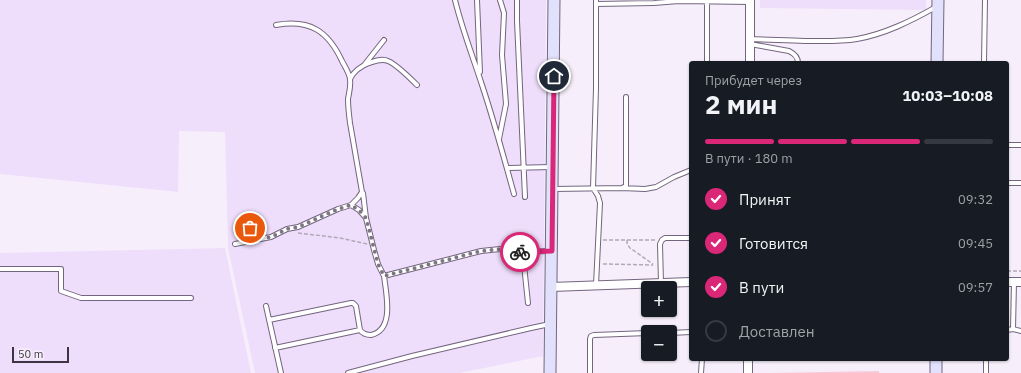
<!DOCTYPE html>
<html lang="ru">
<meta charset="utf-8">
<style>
:root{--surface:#171b24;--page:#20242c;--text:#f1f3f6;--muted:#9ea1a6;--line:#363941;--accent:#db2777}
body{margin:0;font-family:"IBM Plex Sans",sans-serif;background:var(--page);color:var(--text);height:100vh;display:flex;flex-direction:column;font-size:15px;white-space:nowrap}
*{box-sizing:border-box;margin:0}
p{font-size:13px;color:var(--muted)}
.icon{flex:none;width:22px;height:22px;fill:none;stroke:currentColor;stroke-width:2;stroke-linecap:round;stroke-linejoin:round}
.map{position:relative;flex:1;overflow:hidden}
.sheet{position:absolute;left:689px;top:61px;width:320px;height:300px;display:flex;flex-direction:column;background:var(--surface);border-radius:4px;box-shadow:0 1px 3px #0004}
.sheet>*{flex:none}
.controls{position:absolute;left:641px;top:281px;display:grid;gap:8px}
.controls a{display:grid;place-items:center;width:36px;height:36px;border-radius:4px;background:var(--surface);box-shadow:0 1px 3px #0004;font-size:20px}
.scale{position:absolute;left:12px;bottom:10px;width:57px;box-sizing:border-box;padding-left:4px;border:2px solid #3d3642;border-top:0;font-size:11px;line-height:14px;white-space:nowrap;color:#3d3642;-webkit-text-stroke:3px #f6effb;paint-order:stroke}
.pin{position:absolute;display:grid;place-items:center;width:34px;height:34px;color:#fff;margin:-17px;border:2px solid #fff;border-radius:50%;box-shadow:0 1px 4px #0007}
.courier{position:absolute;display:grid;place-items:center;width:40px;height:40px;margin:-20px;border:3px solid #db2777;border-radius:50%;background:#fff;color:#222;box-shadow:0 1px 5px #0007}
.overview em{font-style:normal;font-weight:700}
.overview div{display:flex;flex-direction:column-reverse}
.overview{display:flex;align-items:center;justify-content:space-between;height:68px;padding:0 16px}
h1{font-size:26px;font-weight:700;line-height:30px}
.bar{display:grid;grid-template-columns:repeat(4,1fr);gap:6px 4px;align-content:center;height:48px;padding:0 16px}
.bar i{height:5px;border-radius:3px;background:var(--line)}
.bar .active{background:var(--accent)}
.bar p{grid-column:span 4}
ol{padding:0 16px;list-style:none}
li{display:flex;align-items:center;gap:12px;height:44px}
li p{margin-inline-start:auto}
li .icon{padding:4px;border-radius:50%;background:var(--accent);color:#fff;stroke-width:4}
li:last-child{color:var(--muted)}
li i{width:22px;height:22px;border:2px solid var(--line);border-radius:50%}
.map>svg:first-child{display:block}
</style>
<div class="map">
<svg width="1021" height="373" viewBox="0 0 1021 373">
<rect width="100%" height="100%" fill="#f6effb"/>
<path fill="#eedefb" d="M0,0H546L543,356L460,373H255L228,248L225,132L179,131L178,192L0,174Z
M760,0H926V10L760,8Z
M225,248L251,373H0V253Z"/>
<path fill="#fac9d8" d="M879,371V373H770Z"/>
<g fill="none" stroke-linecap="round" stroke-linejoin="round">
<g stroke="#73657e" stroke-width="6">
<path id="lane" d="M455,0C462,29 473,57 482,85C494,121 504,158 514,194
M477,0L480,72
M517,0V21L525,197
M596,4L654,3L679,1L750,2
M750,39C768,40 786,40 805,41C822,41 839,42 857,39C885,34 911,21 936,7
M750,44L789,51C795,54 798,57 798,63
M707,63V1
M984,63L985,0
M365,64L384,40
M350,79C354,71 361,66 369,63C375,61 382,58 388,61C396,64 410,78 417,85
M499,139L506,104L502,55L504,13L500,0
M1007,145H1021
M507,168L552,167
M1007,183H1021
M622,188L645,189L656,187L674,177L691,170
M553,189L622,188L626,186V97
M363,193L366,218L374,250L378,264L384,276L481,251L500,249L518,252L550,251
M351,205L359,210L366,218
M246,217C249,229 254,232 264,238
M235,244L271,237L287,229L298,227L338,209L351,205L358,198L362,192C358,169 354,146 350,123C349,115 348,107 348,99C349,93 351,86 350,80C350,74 345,67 342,61C328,31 310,19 276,25
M518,252L523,258L524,265L528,303
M0,269H61V291L81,298H191
M661,283L660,244L662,240L665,238H691
M596,285L600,203L598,196L593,188L596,88V0
M266,306L281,373
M269,320L351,303H353L356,306L360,330C363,334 366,335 371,335C395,330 386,293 384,276
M1013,329L1014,282
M1007,330L1013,329L1021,331
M670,333L691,332
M275,348L360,330
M348,373L412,356L531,328L550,324
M590,373V339L591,336L594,335L648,333
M701,373L702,359
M986,373V359"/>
</g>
<g stroke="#73657e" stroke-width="10">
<path id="street" d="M750,63V0
M1007,282H1021
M551,287L691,282
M748,373V359"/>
</g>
<g stroke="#73657e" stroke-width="13">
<path id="secondary" d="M937,63L938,0
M550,373L554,0
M936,373V359"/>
</g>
<path stroke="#b1aab6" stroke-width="1.5" stroke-dasharray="4 2" stroke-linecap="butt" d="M298,233L340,238L367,244
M603,240H657
M627,240V244L630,248L653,264
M603,264L653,265
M1007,271H1021"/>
<use href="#lane" stroke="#fff" stroke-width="4"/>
<use href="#street" stroke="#fff" stroke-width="8"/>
<use href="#secondary" stroke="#e2e1fc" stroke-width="11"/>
</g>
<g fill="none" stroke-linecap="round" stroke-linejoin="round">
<path stroke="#7e7783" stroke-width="4" stroke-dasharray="0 7.2" d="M250,228L265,238L271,237L287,229L298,227L338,209L351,205L359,210L366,218L378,264L384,276L481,251L500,249L520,252"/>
<path stroke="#db2777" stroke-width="5" d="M520,252L552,251L554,76"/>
</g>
</svg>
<div class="controls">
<a>+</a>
<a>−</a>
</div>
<div class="scale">50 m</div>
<div class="pin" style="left:250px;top:228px;background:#ea580c"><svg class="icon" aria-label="bag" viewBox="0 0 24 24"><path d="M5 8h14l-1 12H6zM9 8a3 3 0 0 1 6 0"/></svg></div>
<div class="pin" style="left:554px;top:76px;background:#1f2937"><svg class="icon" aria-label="home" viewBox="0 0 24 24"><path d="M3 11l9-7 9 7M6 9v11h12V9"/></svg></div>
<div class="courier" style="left:520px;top:252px"><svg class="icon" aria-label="bike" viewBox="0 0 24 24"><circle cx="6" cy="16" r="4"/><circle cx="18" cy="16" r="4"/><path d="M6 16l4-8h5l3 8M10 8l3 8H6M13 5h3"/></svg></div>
<section class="sheet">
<div class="overview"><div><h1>2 мин</h1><p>Прибудет через</p></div><em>10:03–10:08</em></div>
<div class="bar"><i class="active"></i><i class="active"></i><i class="active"></i><i></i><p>В пути · 180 m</p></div>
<ol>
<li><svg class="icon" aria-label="check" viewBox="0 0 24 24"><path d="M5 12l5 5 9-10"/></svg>Принят<p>09:32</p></li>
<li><svg class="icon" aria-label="check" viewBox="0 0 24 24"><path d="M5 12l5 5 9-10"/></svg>Готовится<p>09:45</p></li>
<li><svg class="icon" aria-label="check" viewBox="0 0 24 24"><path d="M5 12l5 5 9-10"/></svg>В пути<p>09:57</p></li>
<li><i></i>Доставлен</li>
</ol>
</section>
</div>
